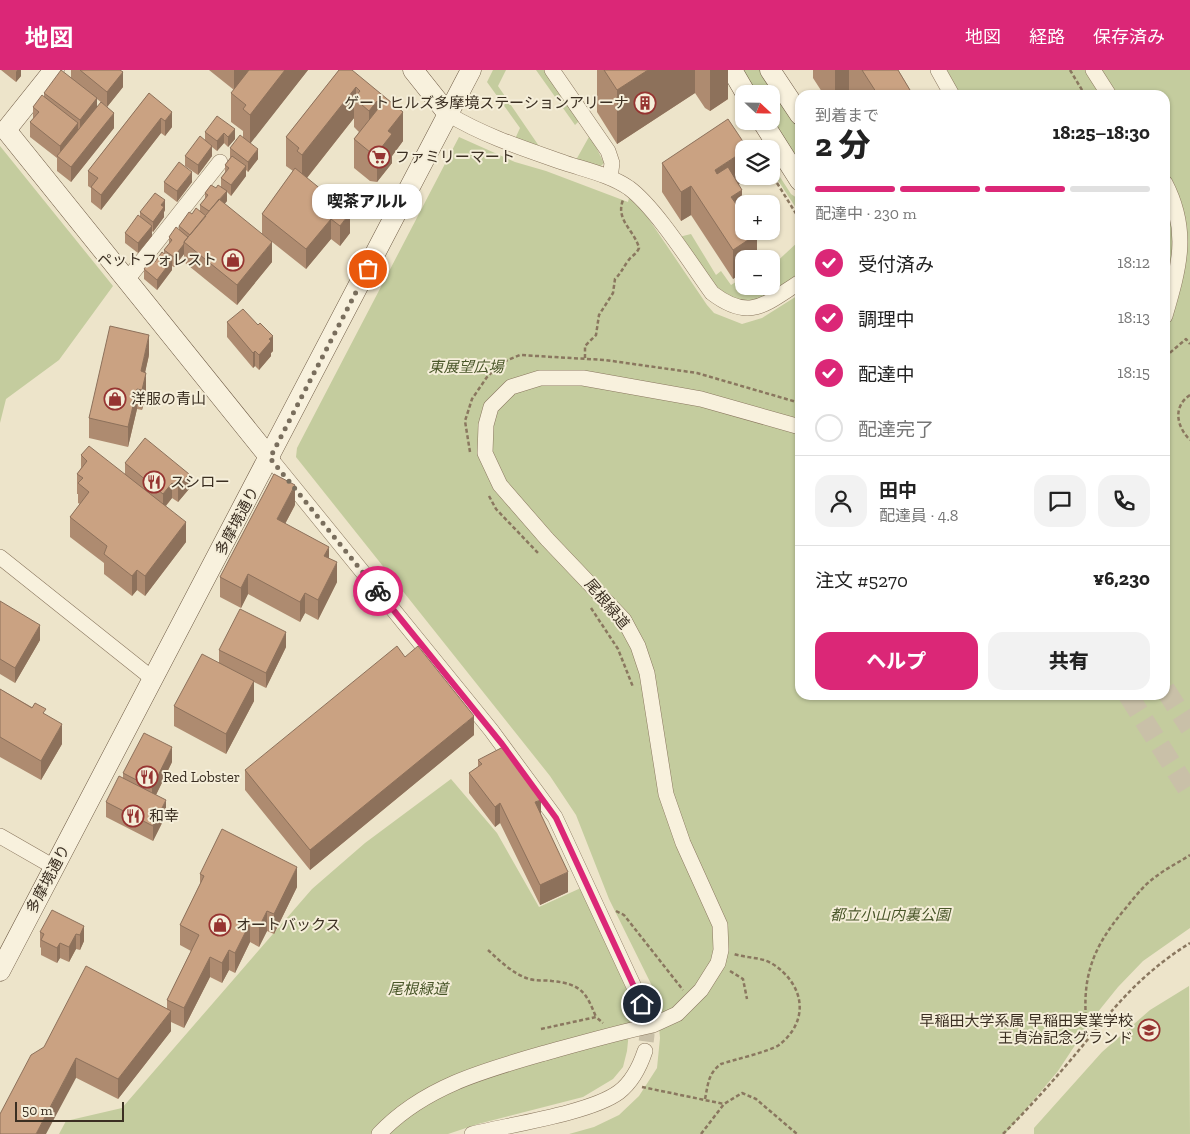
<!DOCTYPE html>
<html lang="ja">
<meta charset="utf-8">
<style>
:root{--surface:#fff;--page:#f2f2f2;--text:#222;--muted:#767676;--line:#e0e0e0;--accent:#db2777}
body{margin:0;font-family:"Zilla Slab","Noto Sans JP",serif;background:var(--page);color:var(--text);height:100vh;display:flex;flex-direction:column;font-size:19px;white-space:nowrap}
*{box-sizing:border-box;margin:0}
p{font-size:16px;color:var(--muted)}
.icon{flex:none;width:28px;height:28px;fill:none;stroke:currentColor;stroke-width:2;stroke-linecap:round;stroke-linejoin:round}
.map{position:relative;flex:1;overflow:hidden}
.side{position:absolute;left:795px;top:20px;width:375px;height:610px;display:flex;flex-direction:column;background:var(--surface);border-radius:15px;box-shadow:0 1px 4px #0004}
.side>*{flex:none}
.needle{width:32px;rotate:112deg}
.controls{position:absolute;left:735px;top:15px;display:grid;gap:10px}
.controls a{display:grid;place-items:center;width:45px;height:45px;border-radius:10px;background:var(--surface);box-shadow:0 1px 4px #0004;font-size:25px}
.scale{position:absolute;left:15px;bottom:12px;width:109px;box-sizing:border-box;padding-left:5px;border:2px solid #3b2f22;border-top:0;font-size:14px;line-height:18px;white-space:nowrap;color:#3b2f22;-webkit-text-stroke:4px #f5eed9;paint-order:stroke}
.pin{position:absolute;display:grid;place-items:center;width:42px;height:42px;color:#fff;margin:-21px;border:2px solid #fff;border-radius:50%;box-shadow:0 1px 5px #0007}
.courier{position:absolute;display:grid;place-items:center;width:50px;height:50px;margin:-25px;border:4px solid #db2777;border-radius:50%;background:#fff;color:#222;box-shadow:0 1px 6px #0007}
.bubble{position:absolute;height:35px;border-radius:15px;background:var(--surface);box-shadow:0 1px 4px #0004;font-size:16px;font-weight:800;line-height:35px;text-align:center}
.summary em{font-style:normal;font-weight:800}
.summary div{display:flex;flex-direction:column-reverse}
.summary{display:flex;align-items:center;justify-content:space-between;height:85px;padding:0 20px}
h1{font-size:32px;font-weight:800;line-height:38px}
.bar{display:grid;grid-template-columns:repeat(4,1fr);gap:8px 5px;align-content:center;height:60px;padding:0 20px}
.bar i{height:6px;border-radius:4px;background:var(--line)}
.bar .active{background:var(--accent)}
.bar p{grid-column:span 4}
.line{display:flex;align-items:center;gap:12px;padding:0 20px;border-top:1px solid var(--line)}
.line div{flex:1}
.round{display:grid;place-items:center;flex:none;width:52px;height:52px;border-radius:15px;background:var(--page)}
ol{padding:0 20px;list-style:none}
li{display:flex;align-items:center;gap:15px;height:55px}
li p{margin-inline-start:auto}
li .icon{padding:5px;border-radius:50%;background:var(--accent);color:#fff;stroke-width:4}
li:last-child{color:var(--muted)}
li i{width:28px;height:28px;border:2px solid var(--line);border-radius:50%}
.action{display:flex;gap:10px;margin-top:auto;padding:10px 20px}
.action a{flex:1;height:58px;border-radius:15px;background:var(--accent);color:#fff;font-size:20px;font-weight:800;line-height:58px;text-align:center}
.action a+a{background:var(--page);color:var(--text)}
header{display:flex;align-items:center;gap:30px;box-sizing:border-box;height:70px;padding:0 25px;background:var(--accent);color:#fff}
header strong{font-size:24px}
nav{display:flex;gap:28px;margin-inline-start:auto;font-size:18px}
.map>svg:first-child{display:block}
</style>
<header>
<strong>地図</strong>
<nav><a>地図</a><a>経路</a><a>保存済み</a></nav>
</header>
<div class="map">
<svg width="1190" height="1064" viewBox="0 0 1190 1064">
<rect width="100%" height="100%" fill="#ede4ca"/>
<path fill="#c4cc9e" d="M493,0H506L498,16L541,79L515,69L520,58L487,12Z
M536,0H545L580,50L575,55Z
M743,0H761L800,61V94L771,47V24H757Z
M947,0H1190V858L1143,891L1118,917L1093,948L1058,1001L1005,1064H569L594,1057L619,1045L639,1026L657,998L660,968L656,924L609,829L576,745L550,706L296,387L297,378L459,67L515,92L546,101L628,132L629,128L644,142L707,235L714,243L742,254L762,248L800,224V625H1165V25H960Z
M590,65L604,93L600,97L576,90Z
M0,76L113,216L59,290L6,329L0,353Z
M780,107L791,124L800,130V144L777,109Z
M691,164L716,205L721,201L731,215L744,207V216H771V197L800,170V204L763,228L742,233L717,220L679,167Z
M451,709L497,763L539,837L583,817L622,904L632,933L627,981L623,997L613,1009L583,1027L478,1054L448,1064H59L66,1051L122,1038L312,819L365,773Z
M1189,916L1190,1064H1034V1058L1102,982L1150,940Z"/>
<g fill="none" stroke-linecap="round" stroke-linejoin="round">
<path stroke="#c9c0a8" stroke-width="15" stroke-dasharray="15 8" stroke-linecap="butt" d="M642,934L647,965L645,981"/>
<path stroke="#c9c0a8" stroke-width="20" stroke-dasharray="20 10" stroke-linecap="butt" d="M1165,619L1190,658
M1128,625L1190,723"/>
<g stroke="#8a775f" stroke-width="16">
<path id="street" d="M552,0L608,81L612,93L610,108
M938,0L952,25
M1093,0L1109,25
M448,44C484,66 525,79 565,93C586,100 610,105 629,118C656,138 691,194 712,223C750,252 765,234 800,212
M1165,113C1190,161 1179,198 1165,246
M126,211L220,92
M270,388L491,660L555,747L642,934
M0,487L153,609
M0,766L54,797
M379,1064C423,1017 485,1000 545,983C581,973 616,963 653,955L677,944L701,920L718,893L721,880L720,855L683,773L666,724L647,603L638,576L624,550L547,469L500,415L485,383L486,355L491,337L511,317L540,308H583L701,329L800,357
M472,1064C508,1055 591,1043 619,1022C632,1012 640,996 645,981"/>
</g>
<g stroke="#6c5842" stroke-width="21">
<path id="secondary" d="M54,0L6,60L270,388
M413,0L448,44
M732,0L746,24
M770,0L800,45
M762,51L800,111
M0,901L471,0"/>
</g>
<path stroke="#8a775f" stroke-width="2.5" stroke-dasharray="4 2.5" stroke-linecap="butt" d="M1070,0L1085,25
M777,113L800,150
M1165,287L1186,269L1190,274
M585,288V276L596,265L599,245L613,223L615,209C621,203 623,198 628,191C631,186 636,185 639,178C635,161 615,150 623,130
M1190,325C1172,337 1177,357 1190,370
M470,382L465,351L472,329L487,307L503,292L520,285L605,290L697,303L800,333
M489,426L496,439L539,484
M591,538L618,579L633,617
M616,841L624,845L683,920
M488,880C500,891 513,904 529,909C536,911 545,910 552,911C581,914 586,922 596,947
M730,901L743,909L747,929
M541,959L596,947L603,953
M1088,966C1080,912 1090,880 1125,839C1134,828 1143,816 1154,808C1165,799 1178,793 1190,785
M642,1017L724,1034
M705,1029C708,1015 708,1003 721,994C733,990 771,981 779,975C811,950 804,913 771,893C760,887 746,888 734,884
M701,1064L724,1034L742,1023L756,1029L797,1064
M1003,1064C1024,1043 1044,1021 1063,999C1107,948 1131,910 1190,873"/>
<use href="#street" stroke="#f8f1dd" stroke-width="15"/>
<use href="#secondary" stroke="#f8f1dd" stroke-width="20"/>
</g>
<path fill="#ae8b70" d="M1,0H21V6L16,12Z
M71,0H120L123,17L107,37L97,29V36L114,58L71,112L57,101V88L30,67V52L33,49V37L44,27V23L71,7Z
M209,0H308L250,73L258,89L248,102L246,100V106L231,126L227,122V131L224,134L272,192L237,235L184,192V184L174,197L172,196V200L157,220L144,209V199L155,192L164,184V180L169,174V167L179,160V156L192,144L200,142V135L205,129V123L221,117V108L225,102V95L230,88V78L243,67V61L231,52V23L234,20Z
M339,0L403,42V71L392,86V93L377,112L370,111L354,98V69L359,62L354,57V48L307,108L350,163L340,176L331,169L306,199L262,164V144L293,101L286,96V67Z
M597,0H728V29L710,41L705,38L695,23L617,74L597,42Z
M813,0H898L913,25H824L813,8Z
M149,23L172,57L165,66L161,63L101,140L91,132V118L88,116V101Z
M235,59V69L228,77L224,73L217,81L212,77V86L198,105L185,96V86L205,70V62Z
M662,93L748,106V108L738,114L742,143L757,189H744V201L733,209L691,145L681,151L662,122Z
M164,112H192L177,132L164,122Z
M165,140L164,142V147L153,162L152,161V166L138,183L125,173V163L140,147V142Z
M227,252L273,281L271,283V286L259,300L255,296L253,298L227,267Z
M149,285L145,302L146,323L142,340L137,339L128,377L89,368V348Z
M81,385L125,404V393L189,419L178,432L172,428L166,436L186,472L145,526L137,520L132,526L104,504V493L70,467V447L80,434L78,433V424H77V404L81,398Z
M295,435L285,454L329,488L337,512L318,550L305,543L300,552L248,524L241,538L220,527V507Z
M0,531L40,570L15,613L0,604Z
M286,577L266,618L254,612V631L226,684L174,656V636L219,593V580Z
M405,587L474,665L310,800L245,720V700Z
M0,619L46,645L62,674L41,710L0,687Z
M478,690L541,745L568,822L540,835L500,753L495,757L469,723V703L478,697Z
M172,692L156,725L166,745L153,771L106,747V732L123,708V703Z
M200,804L297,817L274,864L267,861L259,877L250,872L235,903L229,900L222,913L210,907L184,958L171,952V961L118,1029L31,985L167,939V930L191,881L180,875V855L200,814Z
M84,856V871L80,880L76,879L69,892L60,888L57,893L41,885V878L40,877V862Z"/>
<path fill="#8d715b" d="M17,0H21V6L16,12V2Z
M234,0H250L234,21Z
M285,0H308L250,74V45Z
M648,0H695V23L617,74V20Z
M710,0H728V29L710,41Z
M835,0H849V25H835Z
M123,2V17L107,37V22Z
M356,17V30L354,28V48L302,114V85Z
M97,28V43L80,65V50Z
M377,31V60L369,70V41Z
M172,42V57L165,66V51Z
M403,42V71L392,86V93L377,112V83L388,61Z
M114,43V58L71,112V97Z
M161,48V63L101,140V125Z
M78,53V68L60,89V76Z
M235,59V69L228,77V67Z
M224,63V73L217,81V71Z
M212,76V86L198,105V95Z
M258,79V89L248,102V92Z
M744,81V106H748V108L715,129V100Z
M246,96V106L231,126V115Z
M192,102V112L177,132V121Z
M691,116V145L681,151V122Z
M742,120V149L731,127Z
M227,121V131L210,152V142Z
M165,130V140L164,142V147L153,162V152L161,135Z
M350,143V163L340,176V156Z
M331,149V169L306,199V179Z
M152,156V166L138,183V173Z
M757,164V189H744V201L733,209V180Z
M272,172V192L237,235V215Z
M184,174V184L174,197V187Z
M172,190V200L157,220V210Z
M149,265V285L141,321V301Z
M273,266V281L271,283V286L259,300V285L269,269Z
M255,281V296L253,298V283Z
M146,303V323L142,340V320Z
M137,319V339L128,377V357Z
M189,404V419L178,432V417Z
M172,413V428L163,439V424Z
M295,415V435L277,469V449Z
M186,452V472L145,526V506Z
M329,477V497L324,486Z
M337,492V512L318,550V530Z
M137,500V520L132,526V506Z
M248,504V524L241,538V518Z
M305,523V543L300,552V532Z
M40,555V570L15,613V598Z
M286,562V577L266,618V603Z
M254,611V631L226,684V664Z
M474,646V665L310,800V780Z
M62,654V674L41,710V691Z
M172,677V692L152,733V718Z
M166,730V745L153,771V756Z
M541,730V750L535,732Z
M500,733V753L495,757V737Z
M297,797V817L274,864V844Z
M568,802V822L540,835V815Z
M267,841V861L259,877V857Z
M250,853V872L235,903V883Z
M84,856V871L80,880V865Z
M76,864V879L69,892V877Z
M60,873V888L57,893V878Z
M229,880V900L222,913V893Z
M210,887V907L184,958V938Z
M171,941V961L118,1029V1009Z
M76,988V1008L46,1064H36Z"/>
<path fill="#caa282" stroke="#8d715b" d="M61,0L97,28L80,50L44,23Z
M80,0H120L123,2L107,22Z
M249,0H285L250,45L243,39L246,35L231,23Z
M339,0H352L403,42L388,61L392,64L377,83L370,82L354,69L381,35L377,31L369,41L354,28L360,21L356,17L302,85L297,81L299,78L286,67Z
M604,0H648L617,20Z
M862,0H898L913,25H878Z
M149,23L172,42L165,51L161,48L101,125L91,117L98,108L88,101Z
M42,25L78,53L60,76L30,52L39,42L33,37Z
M101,32L114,43L71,97L57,86Z
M217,46L235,59L228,67L224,63L217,71L205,62Z
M728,49L748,79H744V81L715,100L717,104L728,97L742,120L731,127L744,145V161H755L757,164L733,180L691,116L681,122L662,93Z
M240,65L258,79L248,92L230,78Z
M200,66L212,76L198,95L185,86Z
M232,86L246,96L231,115L221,108L229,98L225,95Z
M179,92L192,102L177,121L164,112Z
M295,98L350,143L340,156L331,149L306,179L262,144Z
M211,115L216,118L218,115L227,121L209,141L200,135L208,125L205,123Z
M155,123L165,130L161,135L164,137L153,152L140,142Z
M219,129L272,172L237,215L184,172Z
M196,138L206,146L190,165L179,156L189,142L192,144Z
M138,145L152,156L138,173L125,163Z
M176,157L188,167L184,172V174L174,187L164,180L172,170L169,167Z
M162,182L172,190L157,210L144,199L151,190L155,192Z
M243,239L258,255L260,253L273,266L269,269L271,271L259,285L255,281L253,283L227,252Z
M110,256L149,265L141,301L146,303L142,320L137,319L128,357L89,348Z
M145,368L189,404L178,417L172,413L163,424L125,393Z
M89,376L186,452L145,506L137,500L132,506L104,484L107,476L70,447L89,422L78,413L83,408L77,404L87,391L81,385Z
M274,404L295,415L277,449L329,477L324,486L337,492L318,530L305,523L300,532L248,504L241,518L220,507Z
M0,531L40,555L15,598L0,589Z
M240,539L286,562L266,603L219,580Z
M397,576L405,587L418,576L474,646L310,780L245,700Z
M202,584L254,611L226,664L174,636Z
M0,619L32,638L35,633L46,639L43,643L62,654L41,691L0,667Z
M144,663L172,677L152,718L123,703Z
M505,676L541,730L535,732L568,802L540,815L500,733L495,737L469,703L482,694L478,690Z
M119,706L166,730L153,756L106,732Z
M222,759L297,797L274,844L267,841L259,857L250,853L235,883L229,880L222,893L210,887L184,938L167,930L199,865L180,855L204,806L200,804Z
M52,840L84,856L80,865L76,864L69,877L60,873L57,878L41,870L44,864L40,862Z
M86,896L171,941L118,1009L76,988L36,1064H0V1044L31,985L44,977Z"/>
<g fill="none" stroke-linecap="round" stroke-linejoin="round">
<path stroke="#796e5d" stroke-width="5" stroke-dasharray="0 9" d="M368,199L270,388L378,521"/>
<path stroke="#db2777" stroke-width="6" d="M378,521L502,674L556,748L642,934"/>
</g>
<defs>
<g id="building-ring" transform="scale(1.125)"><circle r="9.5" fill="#f5eed9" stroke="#963431" stroke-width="1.5"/><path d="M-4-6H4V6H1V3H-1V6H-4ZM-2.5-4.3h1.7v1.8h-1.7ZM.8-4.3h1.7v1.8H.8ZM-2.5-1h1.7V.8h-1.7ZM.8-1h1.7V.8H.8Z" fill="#963431"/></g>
<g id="supermarket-ring" transform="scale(1.125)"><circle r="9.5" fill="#f5eed9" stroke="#963431" stroke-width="1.5"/><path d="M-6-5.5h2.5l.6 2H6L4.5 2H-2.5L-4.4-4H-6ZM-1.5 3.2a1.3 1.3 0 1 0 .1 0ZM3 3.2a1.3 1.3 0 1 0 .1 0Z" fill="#963431"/></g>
<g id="shop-ring" transform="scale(1.125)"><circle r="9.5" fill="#f5eed9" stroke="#963431" stroke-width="1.5"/><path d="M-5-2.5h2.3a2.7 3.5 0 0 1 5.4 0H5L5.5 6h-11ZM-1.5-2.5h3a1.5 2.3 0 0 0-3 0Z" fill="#963431"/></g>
<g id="restaurant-ring" transform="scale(1.125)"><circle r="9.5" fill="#f5eed9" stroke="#963431" stroke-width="1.5"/><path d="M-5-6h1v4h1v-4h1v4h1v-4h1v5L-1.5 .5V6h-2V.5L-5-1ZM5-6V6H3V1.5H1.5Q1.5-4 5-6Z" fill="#963431"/></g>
<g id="school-ring" transform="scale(1.125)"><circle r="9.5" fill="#f5eed9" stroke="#963431" stroke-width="1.5"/><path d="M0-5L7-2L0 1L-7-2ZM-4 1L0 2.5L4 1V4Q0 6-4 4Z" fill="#963431"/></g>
</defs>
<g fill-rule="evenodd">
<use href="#building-ring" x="645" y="33"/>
<use href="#supermarket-ring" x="379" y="87"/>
<use href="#shop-ring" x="233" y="190"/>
<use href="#shop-ring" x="115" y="329"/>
<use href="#restaurant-ring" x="154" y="412"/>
<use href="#restaurant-ring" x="147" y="707"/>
<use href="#restaurant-ring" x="133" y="746"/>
<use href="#shop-ring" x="220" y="855"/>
<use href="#school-ring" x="1149" y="960"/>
</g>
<g text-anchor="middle" stroke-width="4" stroke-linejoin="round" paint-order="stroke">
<g font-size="15" fill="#3b2f22" stroke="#f5eed9" text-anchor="start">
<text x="629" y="38" text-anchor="end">ゲートヒルズ多摩境ステーションアリーナ</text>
<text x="395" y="92">ファミリーマート</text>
<text x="217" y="195" text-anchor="end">ペットフォレスト</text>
<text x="131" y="334">洋服の青山</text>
<text x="170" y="417">スシロー</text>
<text x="163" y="712">Red Lobster</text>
<text x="149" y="751">和幸</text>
<text x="236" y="860">オートバックス</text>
<text x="1133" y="956" text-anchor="end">早稲田大学系属 早稲田実業学校<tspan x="1133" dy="17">王貞治記念グランド</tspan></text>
</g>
<g font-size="15" font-style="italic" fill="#495629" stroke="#f5eed9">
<text x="466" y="302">東展望広場</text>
<text x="890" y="850">都立小山内裏公園</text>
<text x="418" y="924">尾根緑道</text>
</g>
<g font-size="15" fill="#3b2f22" stroke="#f5eed9">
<text transform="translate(237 451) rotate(-62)" y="5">多摩境通り</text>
<text transform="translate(607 534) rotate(50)" y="5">尾根緑道</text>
<text transform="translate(48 809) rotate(-62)" y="5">多摩境通り</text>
</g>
</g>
</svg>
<div class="controls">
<a><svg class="needle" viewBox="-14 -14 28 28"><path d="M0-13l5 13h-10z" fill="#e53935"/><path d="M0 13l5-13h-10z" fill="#767676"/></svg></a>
<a><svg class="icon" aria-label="layers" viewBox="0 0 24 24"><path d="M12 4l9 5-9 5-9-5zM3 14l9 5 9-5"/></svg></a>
<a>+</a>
<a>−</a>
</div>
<div class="scale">50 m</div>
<div class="pin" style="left:368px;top:199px;background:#ea580c"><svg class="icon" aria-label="bag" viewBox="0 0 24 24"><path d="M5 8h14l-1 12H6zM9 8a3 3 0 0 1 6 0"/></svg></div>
<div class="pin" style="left:642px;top:934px;background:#1f2937"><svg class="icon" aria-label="home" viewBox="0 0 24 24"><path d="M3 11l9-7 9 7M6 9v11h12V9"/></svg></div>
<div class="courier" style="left:378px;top:521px"><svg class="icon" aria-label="bike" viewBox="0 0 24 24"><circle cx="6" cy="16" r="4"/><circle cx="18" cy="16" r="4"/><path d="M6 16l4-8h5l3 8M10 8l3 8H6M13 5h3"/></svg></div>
<div class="bubble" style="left:312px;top:114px;width:110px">喫茶アルル</div>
<section class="side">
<div class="summary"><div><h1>2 分</h1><p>到着まで</p></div><em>18:25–18:30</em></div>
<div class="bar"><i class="active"></i><i class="active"></i><i class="active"></i><i></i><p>配達中 · 230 m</p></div>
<ol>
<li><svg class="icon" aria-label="check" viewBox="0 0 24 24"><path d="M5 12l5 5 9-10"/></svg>受付済み<p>18:12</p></li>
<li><svg class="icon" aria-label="check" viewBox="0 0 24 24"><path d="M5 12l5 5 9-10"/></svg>調理中<p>18:13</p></li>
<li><svg class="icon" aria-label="check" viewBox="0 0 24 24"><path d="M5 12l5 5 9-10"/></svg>配達中<p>18:15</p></li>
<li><i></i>配達完了</li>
</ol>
<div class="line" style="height:90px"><a class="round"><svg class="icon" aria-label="person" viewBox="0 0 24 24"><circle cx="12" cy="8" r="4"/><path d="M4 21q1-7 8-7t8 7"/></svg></a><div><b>田中</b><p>配達員 · 4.8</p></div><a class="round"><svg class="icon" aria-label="chat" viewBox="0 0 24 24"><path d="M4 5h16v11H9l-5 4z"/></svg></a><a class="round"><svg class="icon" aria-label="phone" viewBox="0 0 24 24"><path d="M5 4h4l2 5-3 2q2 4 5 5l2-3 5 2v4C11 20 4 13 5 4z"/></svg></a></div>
<div class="line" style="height:65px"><div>注文 #5270</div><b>¥6,230</b></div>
<div class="action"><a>ヘルプ</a><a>共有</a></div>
</section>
</div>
